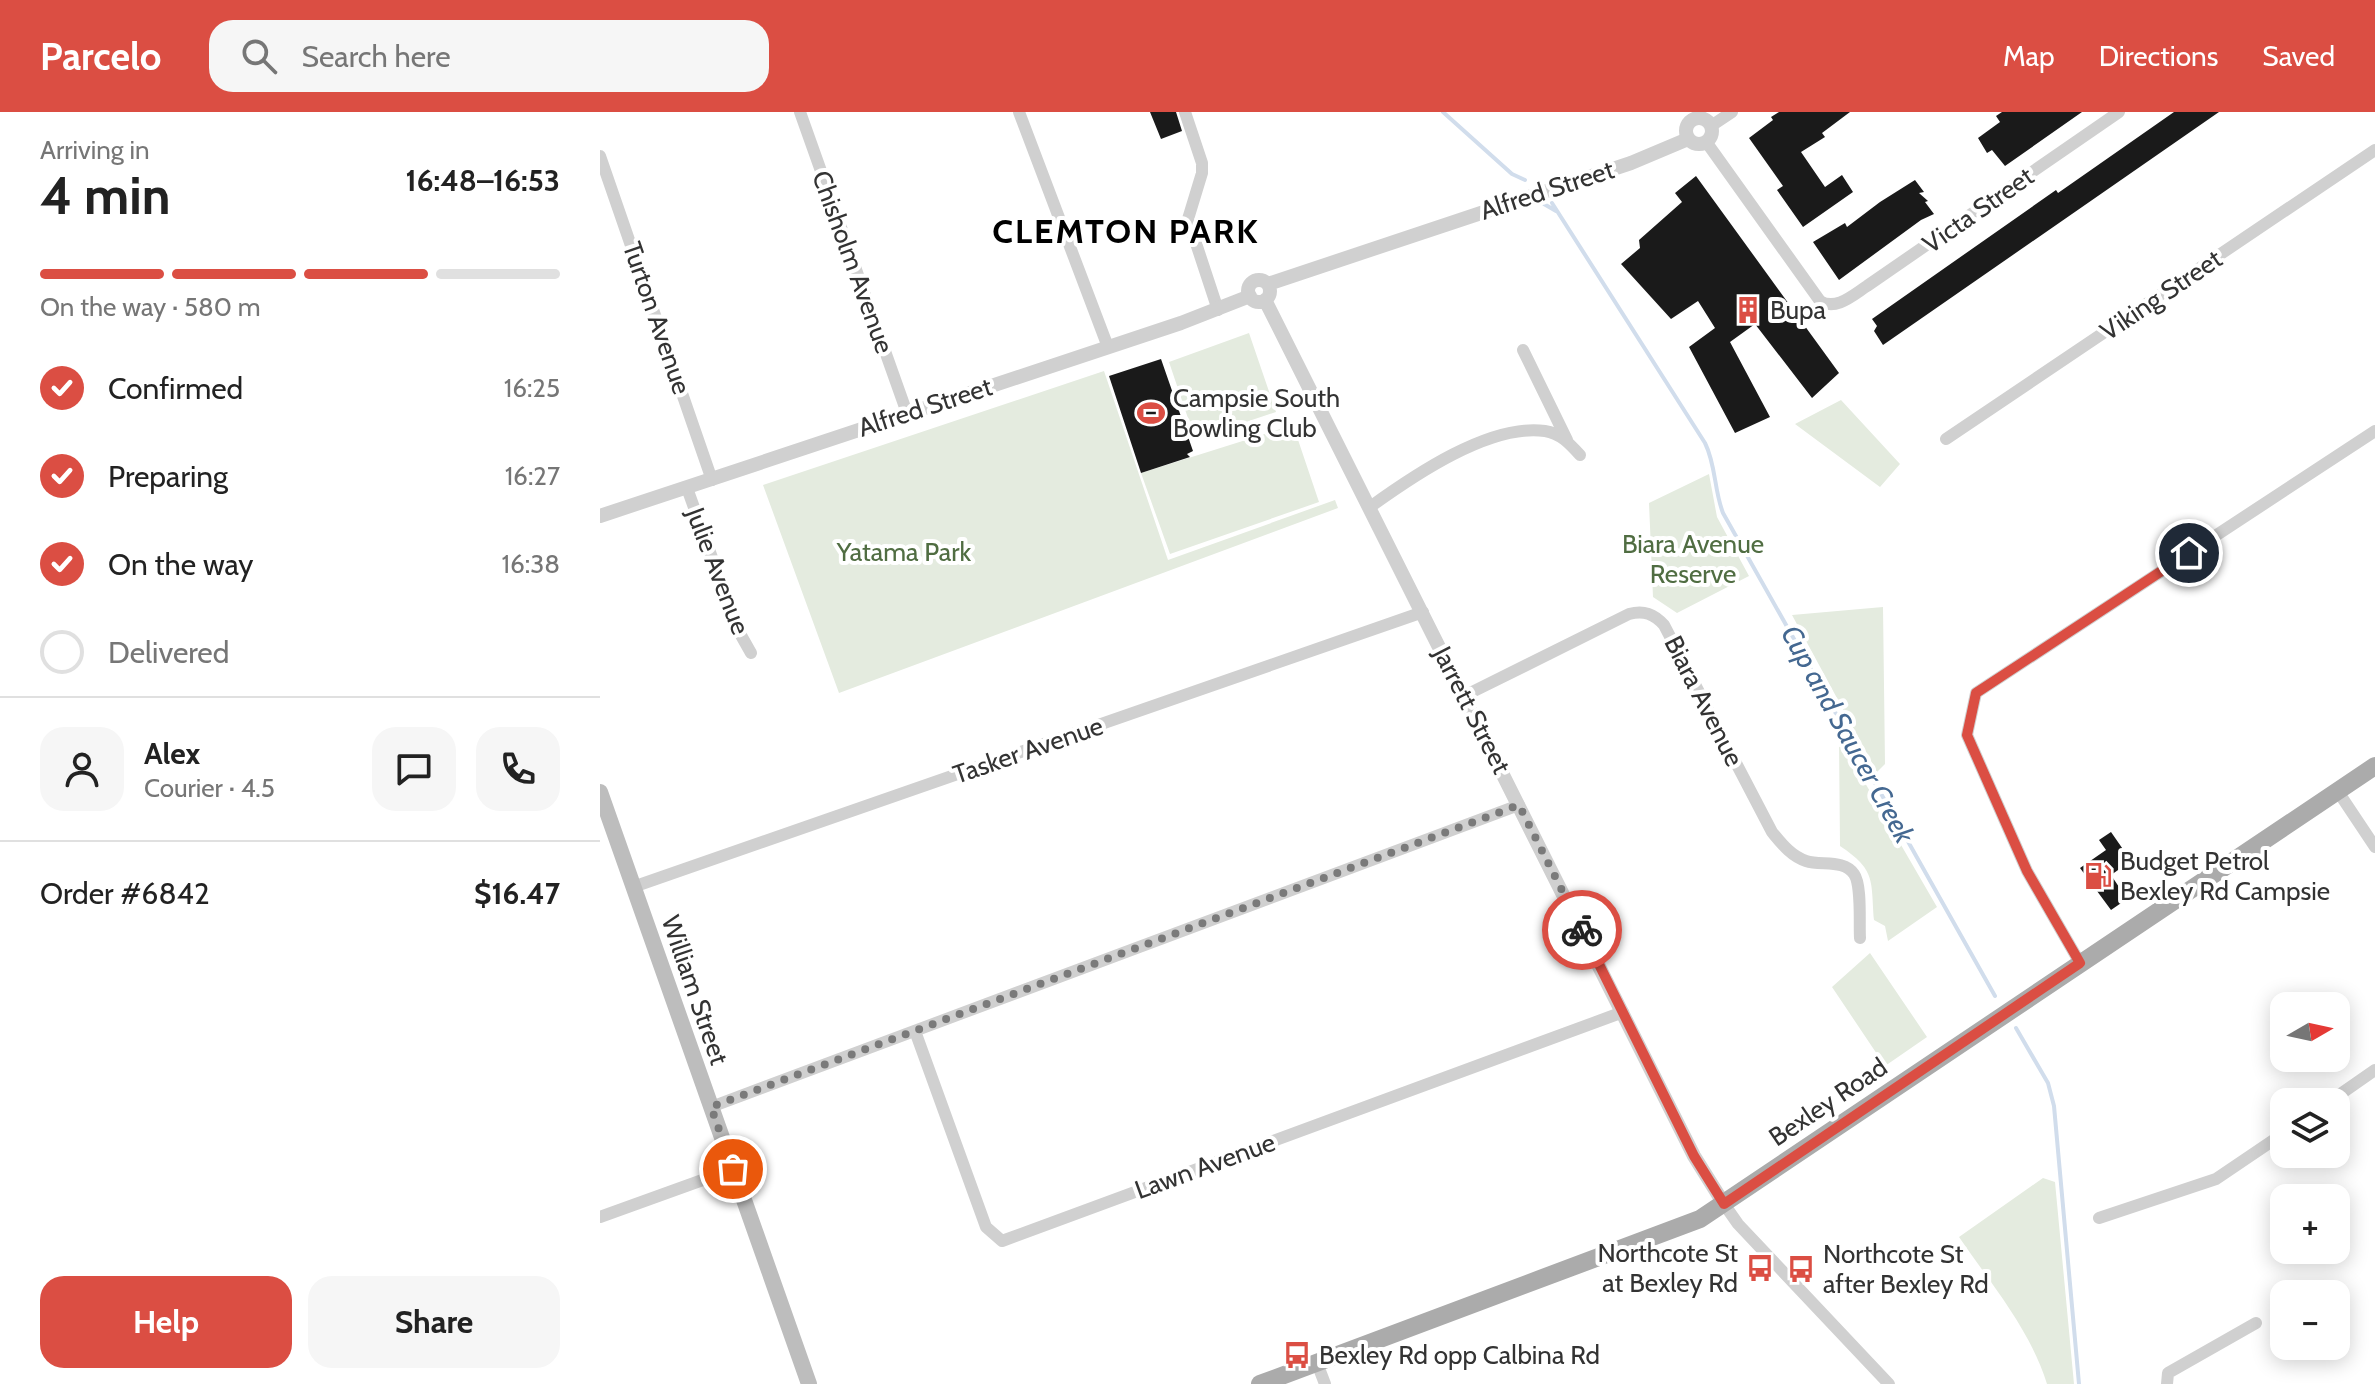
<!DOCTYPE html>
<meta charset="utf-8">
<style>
:root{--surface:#fff;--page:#f6f6f6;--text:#222;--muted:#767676;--line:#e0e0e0;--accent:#db4e43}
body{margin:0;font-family:Cabin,sans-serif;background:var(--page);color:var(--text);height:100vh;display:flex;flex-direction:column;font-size:30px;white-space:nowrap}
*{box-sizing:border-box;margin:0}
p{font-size:26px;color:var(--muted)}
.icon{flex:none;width:44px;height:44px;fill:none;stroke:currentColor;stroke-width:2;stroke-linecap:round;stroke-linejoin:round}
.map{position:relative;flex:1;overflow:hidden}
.details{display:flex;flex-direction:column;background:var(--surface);width:600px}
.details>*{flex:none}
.needle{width:52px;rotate:81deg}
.tools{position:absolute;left:1670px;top:880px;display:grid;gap:16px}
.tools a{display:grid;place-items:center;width:80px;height:80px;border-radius:16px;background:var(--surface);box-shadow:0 4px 20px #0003;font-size:40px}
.pin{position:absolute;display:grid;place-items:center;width:68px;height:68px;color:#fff;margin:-34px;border:4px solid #fff;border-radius:50%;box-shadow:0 2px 8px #0007}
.courier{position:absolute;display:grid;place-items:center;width:80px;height:80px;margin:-40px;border:6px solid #db4e43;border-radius:50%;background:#fff;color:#222;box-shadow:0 2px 10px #0007}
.headline em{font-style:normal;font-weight:700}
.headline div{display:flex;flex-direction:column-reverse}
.headline{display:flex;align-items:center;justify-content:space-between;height:136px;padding:0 40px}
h1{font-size:52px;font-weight:700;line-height:60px}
.bar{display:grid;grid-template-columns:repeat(4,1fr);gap:12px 8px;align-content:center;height:96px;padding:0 40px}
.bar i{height:10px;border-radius:6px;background:var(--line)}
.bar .active{background:var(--accent)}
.bar p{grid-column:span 4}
.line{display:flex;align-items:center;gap:20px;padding:0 40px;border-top:2px solid var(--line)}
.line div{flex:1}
.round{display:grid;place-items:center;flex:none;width:84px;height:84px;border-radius:24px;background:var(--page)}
ol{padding:0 40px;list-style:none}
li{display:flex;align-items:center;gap:24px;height:88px}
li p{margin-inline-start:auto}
li .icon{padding:8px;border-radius:50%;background:var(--accent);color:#fff;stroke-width:4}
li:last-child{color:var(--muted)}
li i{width:44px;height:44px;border:4px solid var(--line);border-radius:50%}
.action{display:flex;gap:16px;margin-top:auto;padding:16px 40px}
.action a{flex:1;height:92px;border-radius:24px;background:var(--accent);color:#fff;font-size:32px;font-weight:700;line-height:92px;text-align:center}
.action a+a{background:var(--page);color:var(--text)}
header{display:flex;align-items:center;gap:48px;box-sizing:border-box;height:112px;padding:0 40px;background:var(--accent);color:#fff}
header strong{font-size:38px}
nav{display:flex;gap:44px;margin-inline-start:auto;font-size:28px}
.search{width:560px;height:72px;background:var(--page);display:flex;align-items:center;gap:20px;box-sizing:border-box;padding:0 28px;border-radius:24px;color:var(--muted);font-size:30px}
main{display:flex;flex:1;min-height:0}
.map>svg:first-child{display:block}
</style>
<header>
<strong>Parcelo</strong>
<div class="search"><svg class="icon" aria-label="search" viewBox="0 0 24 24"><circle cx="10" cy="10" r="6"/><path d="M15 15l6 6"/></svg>Search here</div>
<nav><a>Map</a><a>Directions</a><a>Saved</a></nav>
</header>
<main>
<section class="details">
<div class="headline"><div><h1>4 min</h1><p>Arriving in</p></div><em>16:48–16:53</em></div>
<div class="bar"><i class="active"></i><i class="active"></i><i class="active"></i><i></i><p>On the way · 580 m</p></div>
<ol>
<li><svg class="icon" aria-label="check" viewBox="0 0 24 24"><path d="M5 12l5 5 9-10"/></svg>Confirmed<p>16:25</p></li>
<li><svg class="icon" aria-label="check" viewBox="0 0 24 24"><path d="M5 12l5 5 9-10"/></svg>Preparing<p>16:27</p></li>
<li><svg class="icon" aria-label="check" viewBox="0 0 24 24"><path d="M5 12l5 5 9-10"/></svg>On the way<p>16:38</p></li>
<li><i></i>Delivered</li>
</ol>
<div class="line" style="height:144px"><a class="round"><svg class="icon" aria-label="person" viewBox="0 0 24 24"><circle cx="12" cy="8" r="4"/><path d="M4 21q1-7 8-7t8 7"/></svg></a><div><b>Alex</b><p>Courier · 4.5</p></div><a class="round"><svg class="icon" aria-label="chat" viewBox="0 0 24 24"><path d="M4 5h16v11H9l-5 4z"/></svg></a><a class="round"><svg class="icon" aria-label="phone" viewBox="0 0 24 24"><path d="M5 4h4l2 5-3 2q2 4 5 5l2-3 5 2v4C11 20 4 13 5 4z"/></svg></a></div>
<div class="line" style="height:104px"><div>Order #6842</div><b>$16.47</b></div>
<div class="action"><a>Help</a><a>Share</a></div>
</section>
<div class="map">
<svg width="1775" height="1272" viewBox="0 0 1775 1272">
<rect width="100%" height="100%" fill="#fff"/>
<path fill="#e4ebdf" d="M649,221L676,300L595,327L569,250Z
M504,259L568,448L735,388L738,396L239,581L163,373Z
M1241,288L1300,352L1280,375L1195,312Z
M693,313L719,390L570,442L541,361Z
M1109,362L1117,405L1149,464L1077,501L1053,485L1049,391Z
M1283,495L1285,652L1277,660L1192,503Z
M1239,626L1337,795L1288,829L1285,814L1274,808C1271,768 1276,758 1240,734Z
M1270,841L1327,925L1285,954L1232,875Z
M1443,1066L1455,1070L1474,1272H1447C1430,1217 1391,1172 1359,1125Z"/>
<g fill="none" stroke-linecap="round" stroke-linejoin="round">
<path stroke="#d1ddec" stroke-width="4" d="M843,0L912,62L925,68
M952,91L1105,331C1116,353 1114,378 1123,401L1395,884
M944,92L956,99
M1416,916L1448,971L1454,994L1479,1272"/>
</g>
<path fill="#1a1a1a" d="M550,0H576L582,19L561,27Z
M1179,0H1250L1222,21L1225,25L1201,40L1225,75L1242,63L1253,80L1203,115L1177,78L1183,74L1149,26L1173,8L1171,5Z
M1402,0H1482L1405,54L1392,38L1387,41L1378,26L1400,10L1396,4Z
M1574,0H1619L1283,233L1274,219L1277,214L1272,207L1456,78L1458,81Z
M1096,64L1239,261L1212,286L1155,212L1130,230L1170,305L1135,321L1089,235L1115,216L1098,189L1071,207L1021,152L1040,136L1039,128L1082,90L1075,81Z
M1315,68L1324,80L1319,81L1328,89L1325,90L1334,102L1321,108L1239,168L1213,130L1245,111L1247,115L1280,90Z
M561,247L593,339L587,342L590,345L541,361L509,264Z
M1511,720L1527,743L1524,745L1528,751L1511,763L1527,787L1511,798L1480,756L1506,738L1499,728Z"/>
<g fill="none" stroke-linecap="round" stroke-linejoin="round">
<path stroke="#d0d0d0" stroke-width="12" d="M200,0L307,301
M419,0L508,235
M585,0L602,51V61L588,107L618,198
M1111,14L1132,0
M1107,31L1220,189C1236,199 1253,183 1267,174L1519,0
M0,44L112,368
M923,238L967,328
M1346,327L1775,38
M87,376L138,518L151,541
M770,395C813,364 890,311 945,319C960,321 970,332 980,343
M864,584L1029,502C1044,498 1054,502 1064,513L1172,720C1182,732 1191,744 1206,749C1221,754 1244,747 1254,762C1262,773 1259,811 1260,826
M1737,678L1775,735
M33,775L823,500
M1480,851L1427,759L1367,623L1376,581L1775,319
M315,919L386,1115L402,1129L1023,900
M1729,990L1775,958
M111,995L919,693
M1124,1092L1138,1112L1289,1272
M0,1105L133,1057
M1499,1106L1616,1067L1684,1021
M717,1251L725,1272
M1567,1272L1568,1261L1656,1211"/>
<path stroke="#d0d0d0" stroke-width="14" d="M1086 19a13 13 0 1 1 26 0a13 13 0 1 1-26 0Z
M648 179a11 11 0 1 1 22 0a11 11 0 1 1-22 0Z
M668,172L1031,51L1088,27
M665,188L1094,1044L1124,1092
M0,404L581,211L650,184"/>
<path stroke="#bdbdbd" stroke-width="16" d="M0,680L209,1272"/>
<path stroke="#ababab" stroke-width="18" d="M660,1272L1100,1107L1775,654"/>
</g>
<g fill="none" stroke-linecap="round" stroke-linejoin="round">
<path stroke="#7a7a7a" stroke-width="8" stroke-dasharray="0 14.4" d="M133,1057L111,995L919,693L982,818"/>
<path stroke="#db4e43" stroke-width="10" d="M982,818L1094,1044L1124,1092L1480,851L1427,759L1367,623L1376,581L1589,441"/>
</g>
<defs>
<g id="building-bare" transform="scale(2.16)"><path d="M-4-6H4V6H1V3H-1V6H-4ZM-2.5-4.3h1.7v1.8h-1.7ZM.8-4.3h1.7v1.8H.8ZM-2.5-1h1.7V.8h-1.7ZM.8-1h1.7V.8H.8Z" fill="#db4e43" stroke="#fff" stroke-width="2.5" paint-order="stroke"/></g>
<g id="stadium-bare" transform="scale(2.16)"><path d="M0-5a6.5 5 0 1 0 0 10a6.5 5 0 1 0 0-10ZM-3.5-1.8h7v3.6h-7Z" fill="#db4e43" stroke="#fff" stroke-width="2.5" paint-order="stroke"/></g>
<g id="fuel-bare" transform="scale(2.16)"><path d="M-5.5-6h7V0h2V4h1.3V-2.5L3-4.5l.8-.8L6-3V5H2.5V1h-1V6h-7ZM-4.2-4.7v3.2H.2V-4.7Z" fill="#db4e43" stroke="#fff" stroke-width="2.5" paint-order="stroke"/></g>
<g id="bus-bare" transform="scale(2.16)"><path d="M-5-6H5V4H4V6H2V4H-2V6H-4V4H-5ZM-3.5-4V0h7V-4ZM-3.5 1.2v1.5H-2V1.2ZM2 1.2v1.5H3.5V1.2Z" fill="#db4e43" stroke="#fff" stroke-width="2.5" paint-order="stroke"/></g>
</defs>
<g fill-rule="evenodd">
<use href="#building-bare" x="1148" y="198"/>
<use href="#stadium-bare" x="551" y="301"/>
<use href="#fuel-bare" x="1498" y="764"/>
<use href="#bus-bare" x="1160" y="1156"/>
<use href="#bus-bare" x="1201" y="1157"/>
<use href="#bus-bare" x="697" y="1243"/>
</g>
<g text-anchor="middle" stroke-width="8" stroke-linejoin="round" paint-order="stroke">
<g font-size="26" fill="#333" stroke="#fff">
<text transform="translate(947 78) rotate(-18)" y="9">Alfred Street</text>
<text transform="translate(1378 98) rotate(-35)" y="9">Victa Street</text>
<text transform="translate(253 150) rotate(70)" y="9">Chisholm Avenue</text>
<text transform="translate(1561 183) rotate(-34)" y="9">Viking Street</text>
<text transform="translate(57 206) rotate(71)" y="9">Turton Avenue</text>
<text transform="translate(325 295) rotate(-18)" y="9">Alfred Street</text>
<text transform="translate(118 459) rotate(69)" y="9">Julie Avenue</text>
<text transform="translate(1104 589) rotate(63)" y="9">Biara Avenue</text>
<text transform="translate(872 598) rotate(63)" y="9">Jarrett Street</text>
<text transform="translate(428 638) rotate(-19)" y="9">Tasker Avenue</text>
<text transform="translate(95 878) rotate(71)" y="9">William Street</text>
<text transform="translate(1228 990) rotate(-34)" y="9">Bexley Road</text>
<text transform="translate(605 1054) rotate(-20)" y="9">Lawn Avenue</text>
</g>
<g font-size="26" fill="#333" stroke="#fff" text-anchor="start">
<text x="1170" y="207">Bupa</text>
<text x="573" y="295">Campsie South<tspan x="573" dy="30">Bowling Club</tspan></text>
<text x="1520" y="758">Budget Petrol<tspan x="1520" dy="30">Bexley Rd Campsie</tspan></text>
<text x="1138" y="1150" text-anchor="end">Northcote St<tspan x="1138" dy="30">at Bexley Rd</tspan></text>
<text x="1223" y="1151">Northcote St<tspan x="1223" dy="30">after Bexley Rd</tspan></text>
<text x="719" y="1252">Bexley Rd opp Calbina Rd</text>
</g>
<g font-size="26" fill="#506d42" stroke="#fff">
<text x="1093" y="441">Biara Avenue<tspan x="1093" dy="30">Reserve</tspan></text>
<text x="304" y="449">Yatama Park</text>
</g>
<g font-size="28" font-style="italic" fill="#446891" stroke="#fff">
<text transform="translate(1248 622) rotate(61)" y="10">Cup and Saucer Creek</text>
</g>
<g font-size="34" font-weight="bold" letter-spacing="2" fill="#000" stroke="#fff">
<text x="526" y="131">CLEMTON PARK</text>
</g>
</g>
</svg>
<div class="tools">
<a><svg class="needle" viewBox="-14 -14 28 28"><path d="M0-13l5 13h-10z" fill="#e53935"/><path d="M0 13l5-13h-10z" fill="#767676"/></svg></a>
<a><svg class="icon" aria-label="layers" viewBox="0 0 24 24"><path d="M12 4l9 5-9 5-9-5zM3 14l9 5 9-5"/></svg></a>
<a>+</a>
<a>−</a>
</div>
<div class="pin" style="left:133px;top:1057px;background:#ea580c"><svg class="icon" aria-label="bag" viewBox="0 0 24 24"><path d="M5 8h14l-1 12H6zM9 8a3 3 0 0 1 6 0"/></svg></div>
<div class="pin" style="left:1589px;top:441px;background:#1f2937"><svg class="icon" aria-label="home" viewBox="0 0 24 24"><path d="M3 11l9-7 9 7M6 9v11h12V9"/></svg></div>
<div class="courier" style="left:982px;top:818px"><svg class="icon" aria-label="bike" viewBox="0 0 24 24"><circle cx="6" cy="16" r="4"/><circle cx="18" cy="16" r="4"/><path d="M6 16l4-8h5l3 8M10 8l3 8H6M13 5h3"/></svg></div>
</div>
</main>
